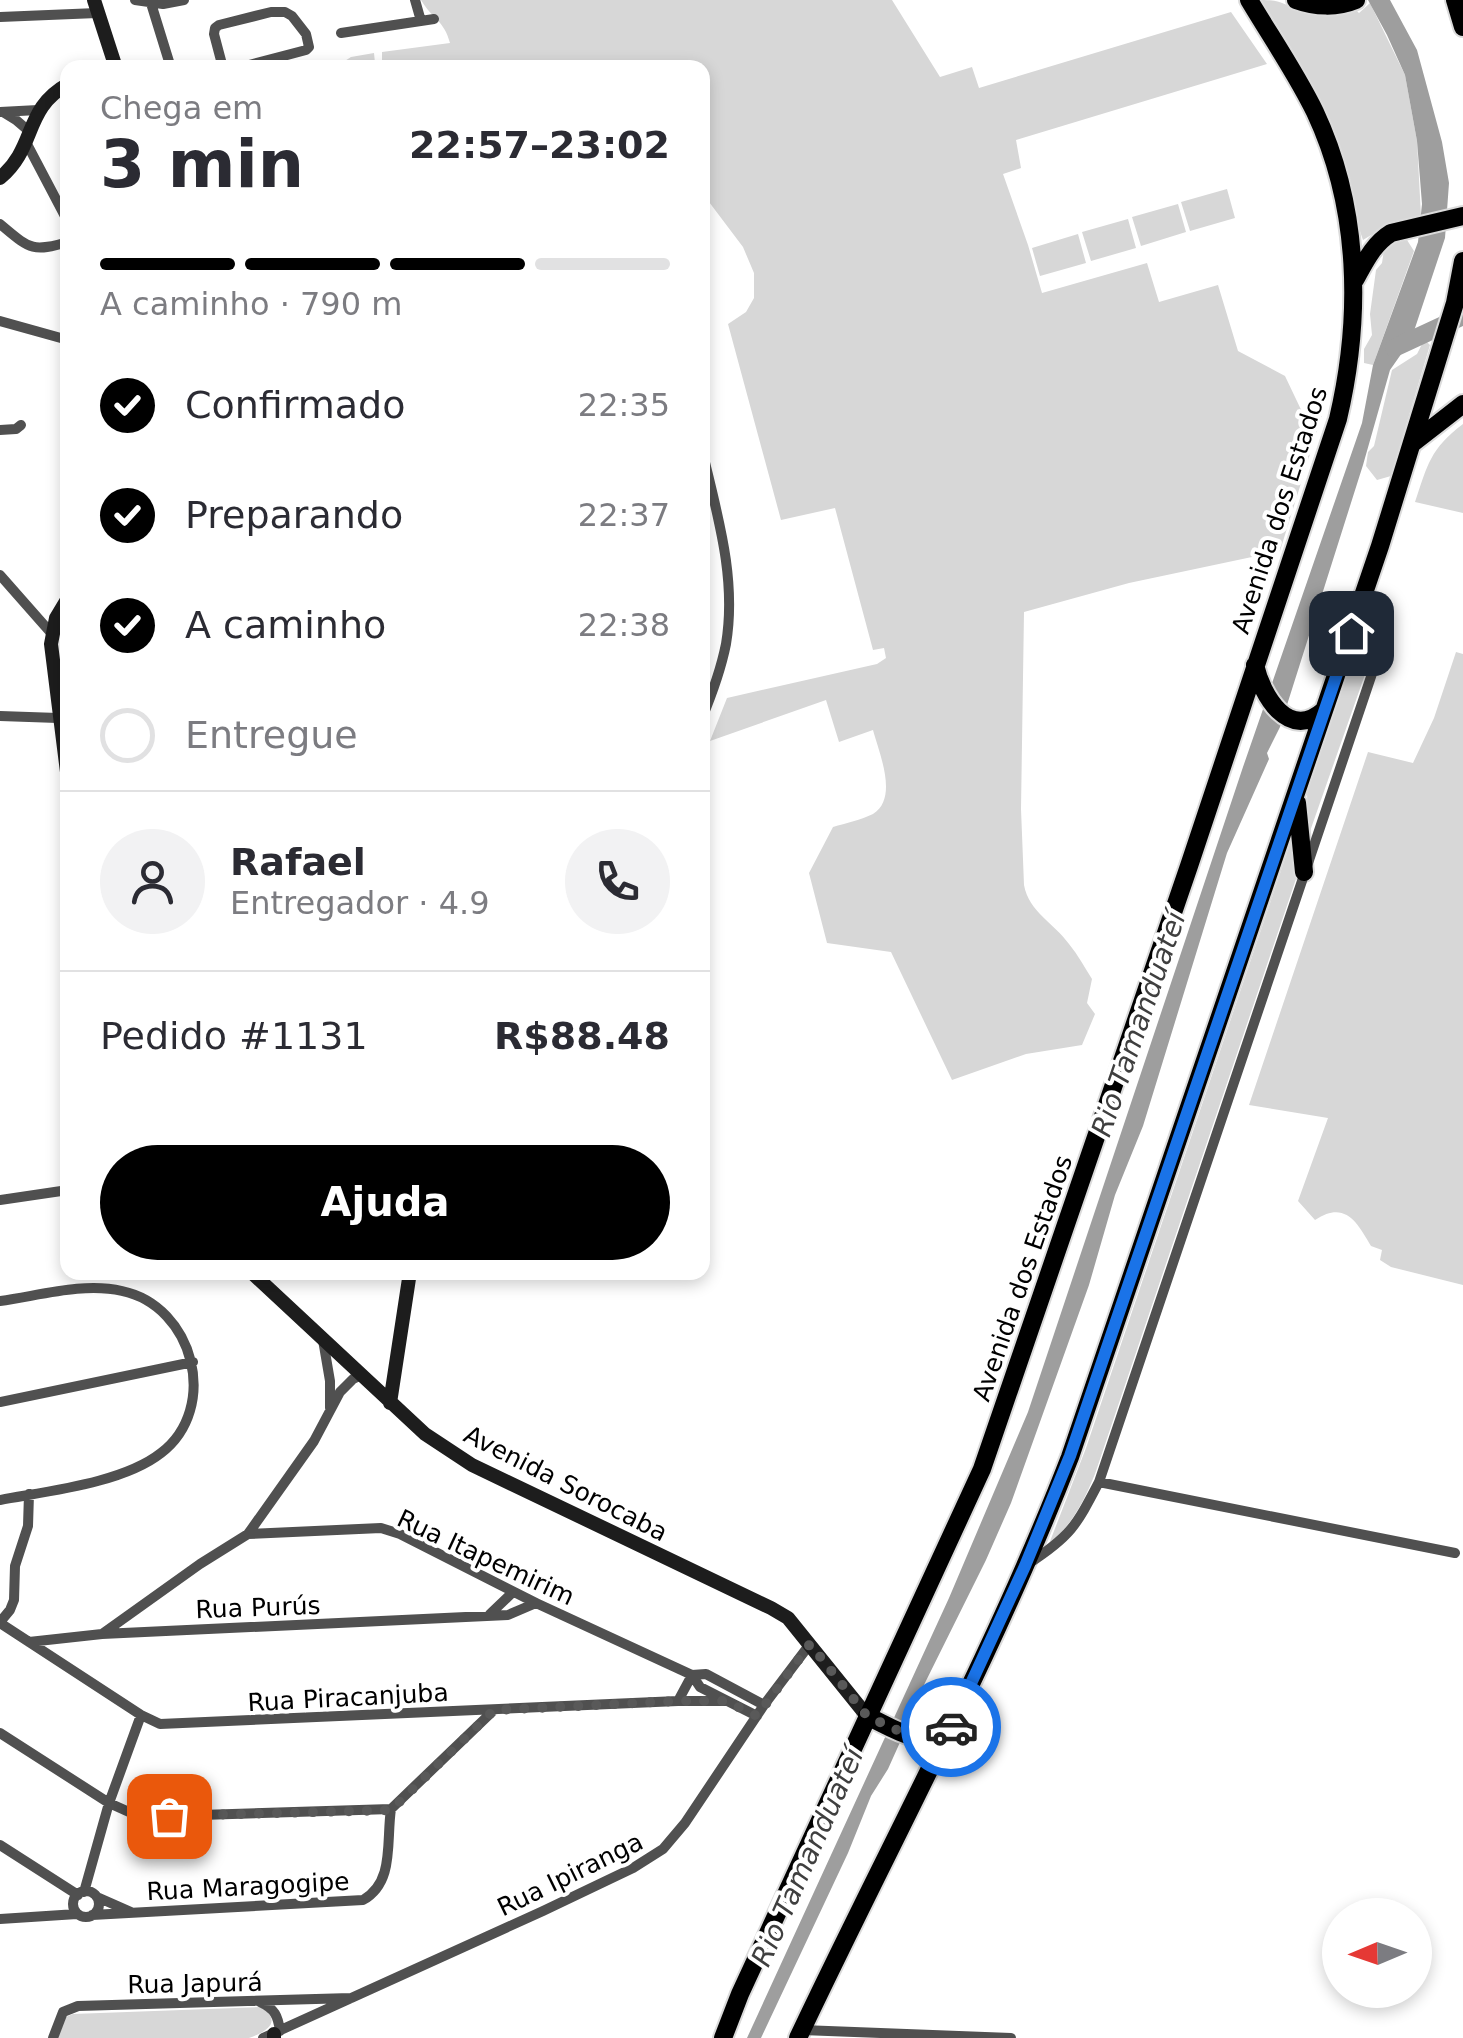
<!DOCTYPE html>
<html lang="pt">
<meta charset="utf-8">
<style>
:root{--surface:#fff;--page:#f2f2f3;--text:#2b2b33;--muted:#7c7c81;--line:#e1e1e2;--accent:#000}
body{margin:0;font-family:"DejaVu Sans",sans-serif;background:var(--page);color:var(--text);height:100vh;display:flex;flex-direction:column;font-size:38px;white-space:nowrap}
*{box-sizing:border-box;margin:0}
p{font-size:32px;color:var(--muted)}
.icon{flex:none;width:55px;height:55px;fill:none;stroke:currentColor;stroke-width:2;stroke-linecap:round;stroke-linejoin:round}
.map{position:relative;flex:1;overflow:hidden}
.drawer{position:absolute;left:60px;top:60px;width:650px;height:1220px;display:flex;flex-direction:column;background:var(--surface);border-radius:20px;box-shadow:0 5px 15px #0003}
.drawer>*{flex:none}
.needle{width:65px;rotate:268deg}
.tools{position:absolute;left:1322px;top:1898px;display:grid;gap:20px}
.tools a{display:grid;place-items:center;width:110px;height:110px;border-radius:50%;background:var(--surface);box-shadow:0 5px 15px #0003;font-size:50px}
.pin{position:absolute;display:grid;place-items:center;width:85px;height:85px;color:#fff;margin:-42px;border-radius:20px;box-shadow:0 5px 15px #0006}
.courier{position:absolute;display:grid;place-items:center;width:100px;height:100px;margin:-50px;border:8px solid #1a73e8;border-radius:50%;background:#fff;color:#222;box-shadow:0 2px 12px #0007}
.overview em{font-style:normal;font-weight:600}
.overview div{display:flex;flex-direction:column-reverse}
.overview{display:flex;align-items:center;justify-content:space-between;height:170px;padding:0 40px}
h1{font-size:65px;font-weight:600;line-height:75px}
.bar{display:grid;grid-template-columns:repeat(4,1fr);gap:15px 10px;align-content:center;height:120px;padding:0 40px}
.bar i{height:12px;border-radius:8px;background:var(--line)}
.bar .selected{background:var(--accent)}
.bar p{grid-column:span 4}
.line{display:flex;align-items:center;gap:25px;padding:0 40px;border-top:2px solid var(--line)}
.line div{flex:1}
.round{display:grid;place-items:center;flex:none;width:105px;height:105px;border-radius:52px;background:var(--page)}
ol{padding:0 40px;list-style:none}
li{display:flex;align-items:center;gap:30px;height:110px}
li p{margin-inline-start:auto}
li .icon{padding:10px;border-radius:50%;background:var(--accent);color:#fff;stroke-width:4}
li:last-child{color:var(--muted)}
li i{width:55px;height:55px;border:5px solid var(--line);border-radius:50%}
.cta{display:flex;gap:20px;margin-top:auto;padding:20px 40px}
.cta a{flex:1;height:115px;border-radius:60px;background:var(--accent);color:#fff;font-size:40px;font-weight:600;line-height:115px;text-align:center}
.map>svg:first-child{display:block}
</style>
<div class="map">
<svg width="1463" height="2038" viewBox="0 0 1463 2038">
<rect width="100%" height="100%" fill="#fff"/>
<path fill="#d7d7d7" d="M421,0H892L940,77L972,67L979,88L1231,12L1267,64L1016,140L1021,168L1003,174L1028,245L1042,293L1147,263L1159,302L1218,285L1238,351L1285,376L1305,418L1323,412L1280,551L1129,583L1024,612L1021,809L1024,885C1029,912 1054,923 1069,944C1078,955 1085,968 1092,979L1087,1003L1095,1014L1082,1045L1026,1054L952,1080L891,952L827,943L809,873L833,827C846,823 861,820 873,814C899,798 879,753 873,730L839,742L826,700L710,741L727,698L877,664L886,658L884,648L873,650L835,508L781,520L728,324L746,312L754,298V273L743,247L703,194L702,68H334L351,57L374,53L375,63H382V52L450,43C444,20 432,19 421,0Z
M1261,0C1281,0 1282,4 1300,10C1319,17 1338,15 1356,10L1359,13L1370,3L1405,75L1417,141L1421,216L1391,223L1363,240C1354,216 1351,184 1343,158C1325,101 1293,50 1261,0Z
M1227,189L1235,218L1190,231L1181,202Z
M1178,204L1186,232L1141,246L1132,217Z
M1128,219L1136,248L1091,261L1082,232Z
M1078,234L1086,263L1040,276L1032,248Z
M1407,240L1414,251L1373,365L1364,363V349L1372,335L1370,314L1376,270L1382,263L1384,250L1396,242Z
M1427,342L1430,345L1391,476L1377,480L1366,466L1368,452L1374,446L1392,370L1417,354L1422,344Z
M1463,424V513L1415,502C1428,464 1430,449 1463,424Z
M1456,652L1463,654V1285L1391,1267L1380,1260L1382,1250L1371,1246C1357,1222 1345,1200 1315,1220L1298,1201L1328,1118L1249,1105L1368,752L1413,763L1434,718Z
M1353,657L1369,663L1308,837L1307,791Z
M1294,832L1298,865L1296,879L1095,1474C1084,1501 1072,1525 1049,1544L1086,1448Z
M260,2007C284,2021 266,2032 249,2038H58L66,2017L73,2014Z"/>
<path fill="#9e9e9e" d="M1368,0H1390L1417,50L1442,142L1449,183L1445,238L1411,340L1390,370L1363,465L1280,727L1267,753L1269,759L1227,853L1143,1126L1115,1195L1089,1285L1011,1503L986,1560L912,1709L910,1720L888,1769L871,1796L848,1853L761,2038H747L949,1598L1028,1412L1243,767L1362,423L1373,365L1418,242L1422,204L1417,141L1405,75L1387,35Z"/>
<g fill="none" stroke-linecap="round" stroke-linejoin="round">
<path stroke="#9e9e9e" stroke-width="18" d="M1394,348L1463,316"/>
<g stroke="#dbdbdb" stroke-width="22">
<path id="highway" d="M1296,0C1315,7 1337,8 1356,0
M1455,0L1463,27
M1355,280C1365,262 1373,244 1391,233L1463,216
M1413,443L1463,404
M1255,665C1262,696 1289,741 1323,711
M1297,803L1304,872
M867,1716C895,1729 915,1745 947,1736
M723,2038L740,1994L982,1469L1189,866L1338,419C1362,317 1360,208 1315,112C1296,73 1271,37 1249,0
M798,2038C889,1845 993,1656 1070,1457L1380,546L1455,303L1463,261"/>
</g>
<path stroke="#505050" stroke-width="10" d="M135,0L163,4L184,0
M150,0L171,68
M415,0L421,21
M0,17L97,13
M341,33L434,19
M223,68L214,34L215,28L219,25L271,12H285L292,16L306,34L309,47L306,50L238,68
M0,112L38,110
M3,112L16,120L30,132
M27,144L68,222
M0,224C29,248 31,253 68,242
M0,321L68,340
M0,430L16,429L21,425
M702,450C717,514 737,578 726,644C721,669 712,694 702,718
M0,575L52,634
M0,716L58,718
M0,1200L68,1190
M0,1301C38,1296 83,1282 122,1291C194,1306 220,1408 161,1453C123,1483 48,1491 0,1500
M323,1340L330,1381V1408
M0,1402L193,1362
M1099,1482L1455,1553
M248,1534L314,1441L340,1392L353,1379L361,1375
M1028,1564C1071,1536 1076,1526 1099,1482L1378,656L1365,649L1351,633
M490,1614L513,1592
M0,1622L10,1610L14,1600L15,1566L28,1526L29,1494
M0,1623L141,1715L160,1724L678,1701H726
M102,1634L200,1564L248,1534L381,1528L400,1534L536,1603L692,1675L700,1687L757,1716
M29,1642L102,1634L508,1615L536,1603
M692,1675L706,1674L764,1705
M678,1701L692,1675
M0,1733L109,1803L129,1812L169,1816L391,1809
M0,1845L78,1895
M73 1904a13 13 0 1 1 26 0a13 13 0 1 1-26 0Z
M84,1892L109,1803L141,1715
M97,1897L131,1912
M92,1915L363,1900C395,1882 386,1841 391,1809L493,1711
M0,1919L77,1914
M260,2002C275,2009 278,2016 280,2031
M802,2030L1011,2038
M53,2038L63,2012L78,2006L351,1998
M263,2038L543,1911L633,1868L663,1849L685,1823L764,1705L810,1644"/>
<path stroke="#1d1d1d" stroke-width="14" d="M94,0L116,68
M0,178C37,147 23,109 68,84
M68,598L56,618L51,644L68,780
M251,1272L425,1434L472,1465L771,1608L788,1618L867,1716
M390,1403L410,1272
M274,2038V2034"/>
<use href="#highway" stroke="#000" stroke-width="18"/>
</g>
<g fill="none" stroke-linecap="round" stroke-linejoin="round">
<path stroke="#595959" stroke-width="10" stroke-dasharray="0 18" d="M169,1816L391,1810L494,1710L678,1701H726L757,1716L810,1644L867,1716L916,1739H935L946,1736L951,1727"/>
<path stroke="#1a73e8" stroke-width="12" d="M951,1727L1025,1566L1070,1456L1351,633"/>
</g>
<g text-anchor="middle" stroke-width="8" stroke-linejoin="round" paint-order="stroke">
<g font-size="25" fill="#000" stroke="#fff">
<text transform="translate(1279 510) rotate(-72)" y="9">Avenida dos Estados</text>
<text transform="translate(1022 1278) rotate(-71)" y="9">Avenida dos Estados</text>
<text transform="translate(566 1483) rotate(27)" y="9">Avenida Sorocaba</text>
<text transform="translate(486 1557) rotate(25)" y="9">Rua Itapemirim</text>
<text transform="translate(258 1607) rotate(-2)" y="9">Rua Purús</text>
<text transform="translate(348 1697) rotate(-3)" y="9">Rua Piracanjuba</text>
<text transform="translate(570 1874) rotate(-26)" y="9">Rua Ipiranga</text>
<text transform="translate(248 1886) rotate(-3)" y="9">Rua Maragogipe</text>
<text transform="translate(195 1983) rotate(-1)" y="9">Rua Japurá</text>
</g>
<g font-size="28" font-style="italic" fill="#3f3f3f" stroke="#fff">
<text transform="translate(1138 1024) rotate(-71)" y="10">Rio Tamanduateí</text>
<text transform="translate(807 1857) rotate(-66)" y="10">Rio Tamanduateí</text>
</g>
</g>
</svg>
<div class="tools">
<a><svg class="needle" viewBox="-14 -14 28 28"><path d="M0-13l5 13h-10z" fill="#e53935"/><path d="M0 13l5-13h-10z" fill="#7c7c81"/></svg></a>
</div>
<div class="pin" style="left:169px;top:1816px;background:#ea580c"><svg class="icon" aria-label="bag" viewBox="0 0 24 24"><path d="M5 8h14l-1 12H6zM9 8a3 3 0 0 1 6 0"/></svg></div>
<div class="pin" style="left:1351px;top:633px;background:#1f2937"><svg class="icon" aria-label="home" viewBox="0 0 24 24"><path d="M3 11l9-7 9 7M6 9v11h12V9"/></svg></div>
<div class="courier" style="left:951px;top:1727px"><svg class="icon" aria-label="car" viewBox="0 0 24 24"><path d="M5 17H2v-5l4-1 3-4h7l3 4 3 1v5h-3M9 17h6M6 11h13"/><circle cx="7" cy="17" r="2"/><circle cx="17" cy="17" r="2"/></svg></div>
<section class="drawer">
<div class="overview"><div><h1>3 min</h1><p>Chega em</p></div><em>22:57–23:02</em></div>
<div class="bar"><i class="selected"></i><i class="selected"></i><i class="selected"></i><i></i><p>A caminho · 790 m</p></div>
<ol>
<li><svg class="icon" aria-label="check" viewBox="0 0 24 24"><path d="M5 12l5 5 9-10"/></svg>Confirmado<p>22:35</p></li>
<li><svg class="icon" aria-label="check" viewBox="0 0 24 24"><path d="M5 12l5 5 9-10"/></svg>Preparando<p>22:37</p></li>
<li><svg class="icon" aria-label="check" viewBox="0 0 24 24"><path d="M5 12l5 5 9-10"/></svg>A caminho<p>22:38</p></li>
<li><i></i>Entregue</li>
</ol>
<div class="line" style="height:180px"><a class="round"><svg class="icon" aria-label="person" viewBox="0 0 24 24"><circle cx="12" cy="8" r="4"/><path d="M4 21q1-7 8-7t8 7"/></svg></a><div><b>Rafael</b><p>Entregador · 4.9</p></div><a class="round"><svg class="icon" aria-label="phone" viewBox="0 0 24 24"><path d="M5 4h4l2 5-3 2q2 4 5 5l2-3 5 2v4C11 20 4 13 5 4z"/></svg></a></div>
<div class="line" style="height:130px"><div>Pedido #1131</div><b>R$88.48</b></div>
<div class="cta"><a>Ajuda</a></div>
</section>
</div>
